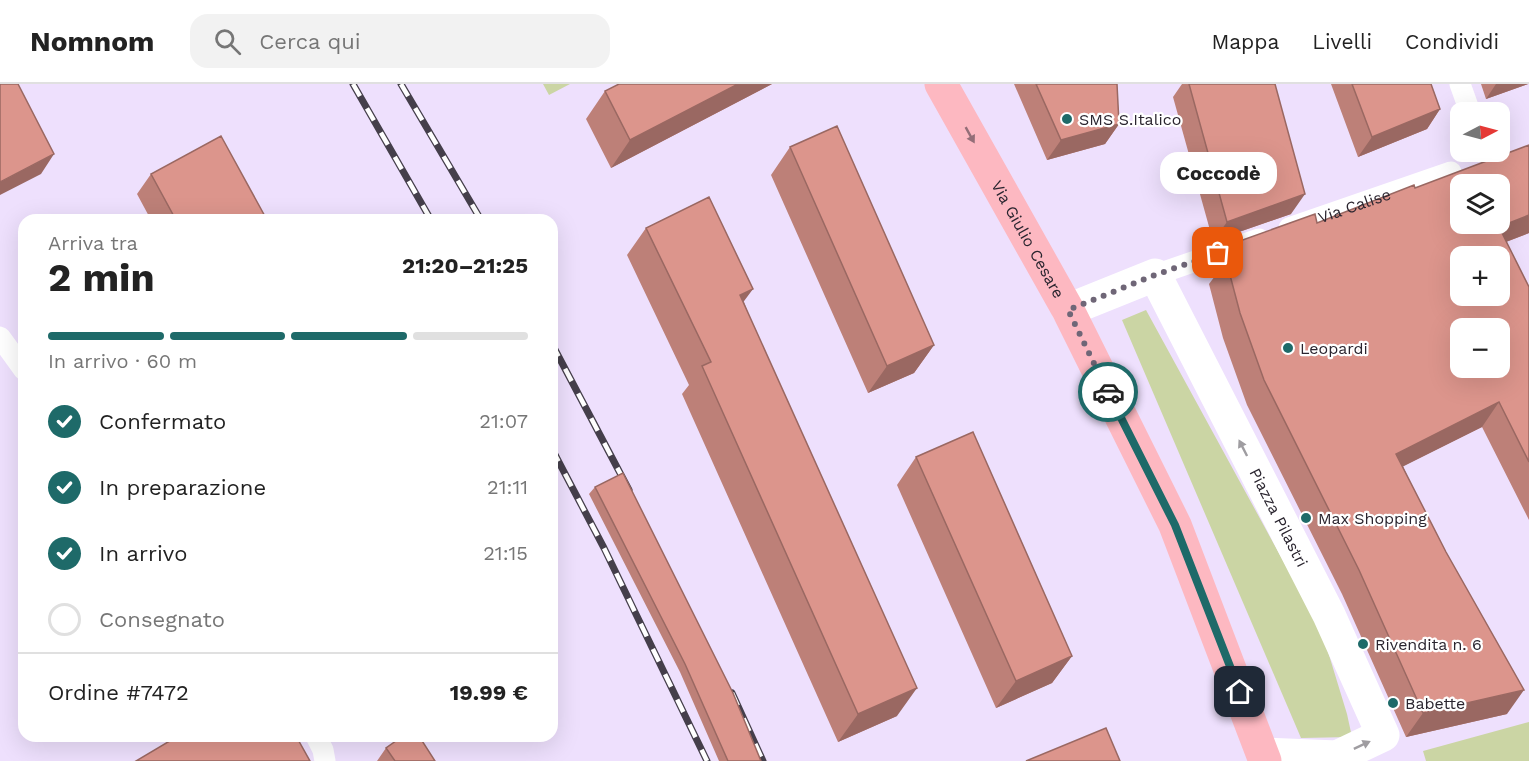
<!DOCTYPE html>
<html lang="it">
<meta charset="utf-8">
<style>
:root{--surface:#fff;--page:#f2f2f2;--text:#222;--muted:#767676;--line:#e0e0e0;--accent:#1e6a69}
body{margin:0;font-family:"Work Sans",sans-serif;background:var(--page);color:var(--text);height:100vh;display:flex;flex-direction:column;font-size:22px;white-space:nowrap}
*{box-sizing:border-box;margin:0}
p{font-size:20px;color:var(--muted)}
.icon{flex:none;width:33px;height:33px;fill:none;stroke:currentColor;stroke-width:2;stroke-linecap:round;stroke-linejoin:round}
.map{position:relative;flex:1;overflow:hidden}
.side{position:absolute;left:18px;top:130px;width:540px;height:528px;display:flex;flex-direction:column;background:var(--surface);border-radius:18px;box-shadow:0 6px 24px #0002}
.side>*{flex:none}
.needle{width:39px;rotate:84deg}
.fabs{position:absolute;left:1450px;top:18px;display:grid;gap:12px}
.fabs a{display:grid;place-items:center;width:60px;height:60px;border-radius:12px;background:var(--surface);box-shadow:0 6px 24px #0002;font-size:30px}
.pin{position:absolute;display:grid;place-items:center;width:51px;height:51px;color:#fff;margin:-26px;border-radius:12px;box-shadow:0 3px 9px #0006}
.courier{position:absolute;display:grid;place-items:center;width:60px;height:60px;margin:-30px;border:4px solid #1e6a69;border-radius:50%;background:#fff;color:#222;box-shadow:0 2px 8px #0007}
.bubble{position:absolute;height:42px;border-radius:18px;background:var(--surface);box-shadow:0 6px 24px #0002;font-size:20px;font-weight:700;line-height:42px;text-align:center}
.overview em{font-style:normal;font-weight:700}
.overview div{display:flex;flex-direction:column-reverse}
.overview{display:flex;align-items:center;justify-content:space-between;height:102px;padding:0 30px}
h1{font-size:39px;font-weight:700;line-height:45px}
.bar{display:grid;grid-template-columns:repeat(4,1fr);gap:9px 6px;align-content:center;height:72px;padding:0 30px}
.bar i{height:8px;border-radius:4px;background:var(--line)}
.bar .selected{background:var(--accent)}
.bar p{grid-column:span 4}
.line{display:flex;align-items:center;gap:15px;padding:0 30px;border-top:2px solid var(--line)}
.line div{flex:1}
ol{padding:0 30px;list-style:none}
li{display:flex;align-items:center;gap:18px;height:66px}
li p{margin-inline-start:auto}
li .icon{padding:6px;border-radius:50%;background:var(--accent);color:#fff;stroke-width:4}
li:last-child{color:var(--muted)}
li i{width:33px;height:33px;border:3px solid var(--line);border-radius:50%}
header{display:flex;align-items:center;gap:36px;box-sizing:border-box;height:84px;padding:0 30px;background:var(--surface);border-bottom:2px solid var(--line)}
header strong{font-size:28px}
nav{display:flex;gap:33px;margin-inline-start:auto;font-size:21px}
.search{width:420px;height:54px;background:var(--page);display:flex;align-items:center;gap:15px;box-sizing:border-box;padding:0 21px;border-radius:18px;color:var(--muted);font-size:22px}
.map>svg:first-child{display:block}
</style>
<header>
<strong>Nomnom</strong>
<div class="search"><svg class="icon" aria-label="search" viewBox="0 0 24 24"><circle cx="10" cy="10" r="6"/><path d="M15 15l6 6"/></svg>Cerca qui</div>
<nav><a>Mappa</a><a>Livelli</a><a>Condividi</a></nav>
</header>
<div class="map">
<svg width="1529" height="677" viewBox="0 0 1529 677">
<rect width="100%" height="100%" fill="#eee0fd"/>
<path fill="#cbd5a4" d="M543,0H570L549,11Z
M1146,226L1322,548L1347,630L1352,653L1301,654L1122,236Z
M1529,638V677H1426L1423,667Z"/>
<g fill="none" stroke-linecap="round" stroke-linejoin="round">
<g stroke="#fff" stroke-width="21">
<path d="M1460,0L1470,28"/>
<path id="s1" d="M1289,144L1451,88"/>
<path d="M1155,191L1259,155"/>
<path d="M0,253L24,286"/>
<path d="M316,652L323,666L325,677"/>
</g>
<path stroke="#fff" stroke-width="33" id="s2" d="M1068,226L1155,191L1329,531L1383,651L1337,673L1264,670"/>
<path stroke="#fdb8c1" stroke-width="33" id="s3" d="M941,0L1068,226L1175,441L1265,677"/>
<g stroke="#453f4b" stroke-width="7">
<path id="rail" d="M353,0L431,136
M401,0L481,136
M552,260L629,406
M552,365L604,464L707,677
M732,609L763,677"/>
</g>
<use href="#rail" stroke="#fff" stroke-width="4.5" stroke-dasharray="14" stroke-linecap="butt"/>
</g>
<path fill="#bd8078" d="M619,0H772L611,84L586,35L605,7Z
M1014,0H1117L1119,40L1105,60L1047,76Z
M1182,0H1275L1291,130L1213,157L1173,13Z
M1331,0H1431L1440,25L1427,45L1358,73Z
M1481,0H1528L1486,15Z
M790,63L934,261L914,289L868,309L771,91Z
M151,90L267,136H151L137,110Z
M1415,104L1529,149L1506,158L1529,203V436L1482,343L1403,382L1507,630L1406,653L1342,510L1247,321L1223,254L1209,200L1221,184L1220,182L1237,158L1317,139Z
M646,144L744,218L897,632L838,658L682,310L689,301L627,171Z
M916,373L1072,572L1052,599L996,624L897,401Z
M595,403L761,677H719L680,588L589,410Z
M386,664L435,677H377Z"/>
<path fill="#9a6862" d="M738,0H772L611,84L630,56Z
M1496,0H1528L1486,15Z
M1440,25L1427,45L1358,73L1372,53Z
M1119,40L1105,60L1047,76L1061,56Z
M54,70L41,90L0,111V98Z
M1305,110L1291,130L1213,157L1227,138Z
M1529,131V149L1482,167L1499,143Z
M753,205L733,232L740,211Z
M934,261L914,289L868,309L887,282Z
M1499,318L1482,343L1380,394L1396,370Z
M1072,572L1052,599L996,624L1016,597Z
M917,604L897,632L838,658L858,630Z
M1524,606L1507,630L1406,653L1423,629Z"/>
<path fill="#dc958c" stroke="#9a6862" stroke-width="1.5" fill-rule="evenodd" d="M0,0H18L54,70L0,98Z
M619,0H738L630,56L605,7Z
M1036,0H1117L1119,40L1061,56Z
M1189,0H1275L1305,110L1227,138Z
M1352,0H1431L1440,25L1372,53Z
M837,42L934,261L887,282L790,63Z
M221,52L267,136H176L151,90Z
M1529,61V131L1499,143L1529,203V378L1499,318L1396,370L1446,468L1524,606L1423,629L1359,486L1264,296L1240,229L1226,176L1240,170L1237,158L1315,130L1317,139L1414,101L1415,104ZM1461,100H1500V140H1461ZM1461,172H1500V212H1461ZM1461,244H1500V284H1461Z
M709,113L753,205L740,211L917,604L858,630L702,282L711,278L646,144Z
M973,348L1072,572L1016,597L916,373Z
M623,389L733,609L761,677H728L685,580L595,403Z
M1106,644L1120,677H1026Z
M178,652H296L310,677H136Z
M403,652H419L435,677H395L386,664Z"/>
<defs><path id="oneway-solid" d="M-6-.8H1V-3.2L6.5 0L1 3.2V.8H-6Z" transform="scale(1.5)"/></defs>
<use fill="#946e78" href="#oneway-solid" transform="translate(970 51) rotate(61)"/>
<g fill="#9f9da1">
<use href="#oneway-solid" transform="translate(1243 364) rotate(-117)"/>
<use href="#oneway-solid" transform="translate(1362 661) rotate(-25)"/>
</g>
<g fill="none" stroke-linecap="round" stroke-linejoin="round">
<path stroke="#6f6677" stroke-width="6" stroke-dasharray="0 10.8" d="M1108,308L1068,226L1155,191L1218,169"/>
<path stroke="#1e6a69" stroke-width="8" d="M1108,308L1175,441L1240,608"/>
</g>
<g fill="#1e6a69" stroke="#fff" stroke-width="2">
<circle cx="1067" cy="35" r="6"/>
<circle cx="1288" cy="264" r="6"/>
<circle cx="1306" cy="434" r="6"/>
<circle cx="1363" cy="560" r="6"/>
<circle cx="1393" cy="619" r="6"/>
</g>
<g text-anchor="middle" stroke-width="4.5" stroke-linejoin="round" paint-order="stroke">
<g font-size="16" fill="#2a252f" stroke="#fff" text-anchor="start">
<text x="1079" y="41">SMS S.Italico</text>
<text x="1300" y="270">Leopardi</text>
<text x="1318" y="440">Max Shopping</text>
<text x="1375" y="566">Rivendita n. 6</text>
<text x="1405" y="625">Babette</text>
</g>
<g font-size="16" fill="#2a252f" stroke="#fff">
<text dy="6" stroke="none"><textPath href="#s1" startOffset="69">Via Calise</textPath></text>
<text dy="6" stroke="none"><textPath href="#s3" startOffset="178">Via Giulio Cesare</textPath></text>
<text dy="6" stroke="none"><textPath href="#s2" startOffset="366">Piazza Pilastri</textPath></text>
</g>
</g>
</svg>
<div class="fabs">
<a><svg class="needle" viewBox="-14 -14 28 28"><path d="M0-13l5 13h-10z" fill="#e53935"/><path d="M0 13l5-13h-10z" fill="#767676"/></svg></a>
<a><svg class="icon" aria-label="layers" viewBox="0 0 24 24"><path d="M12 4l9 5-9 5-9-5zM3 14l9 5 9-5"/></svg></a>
<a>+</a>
<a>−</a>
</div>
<div class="pin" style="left:1218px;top:169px;background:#ea580c"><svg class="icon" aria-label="bag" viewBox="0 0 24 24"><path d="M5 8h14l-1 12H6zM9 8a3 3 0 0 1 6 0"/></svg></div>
<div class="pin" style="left:1240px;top:608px;background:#1f2937"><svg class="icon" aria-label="home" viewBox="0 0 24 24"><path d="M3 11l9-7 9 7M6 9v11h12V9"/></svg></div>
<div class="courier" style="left:1108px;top:308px"><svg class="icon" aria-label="car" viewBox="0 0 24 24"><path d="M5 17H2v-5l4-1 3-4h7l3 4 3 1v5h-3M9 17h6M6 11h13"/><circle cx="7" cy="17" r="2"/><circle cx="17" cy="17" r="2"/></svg></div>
<div class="bubble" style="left:1160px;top:68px;width:117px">Coccodè</div>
<section class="side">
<div class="overview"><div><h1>2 min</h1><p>Arriva tra</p></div><em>21:20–21:25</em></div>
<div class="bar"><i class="selected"></i><i class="selected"></i><i class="selected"></i><i></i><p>In arrivo · 60 m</p></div>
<ol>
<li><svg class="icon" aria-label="check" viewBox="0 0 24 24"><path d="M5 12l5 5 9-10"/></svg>Confermato<p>21:07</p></li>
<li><svg class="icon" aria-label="check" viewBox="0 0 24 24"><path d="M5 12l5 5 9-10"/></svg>In preparazione<p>21:11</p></li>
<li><svg class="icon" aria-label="check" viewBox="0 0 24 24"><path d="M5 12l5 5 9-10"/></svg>In arrivo<p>21:15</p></li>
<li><i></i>Consegnato</li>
</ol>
<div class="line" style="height:78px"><div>Ordine #7472</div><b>19.99 €</b></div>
</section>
</div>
